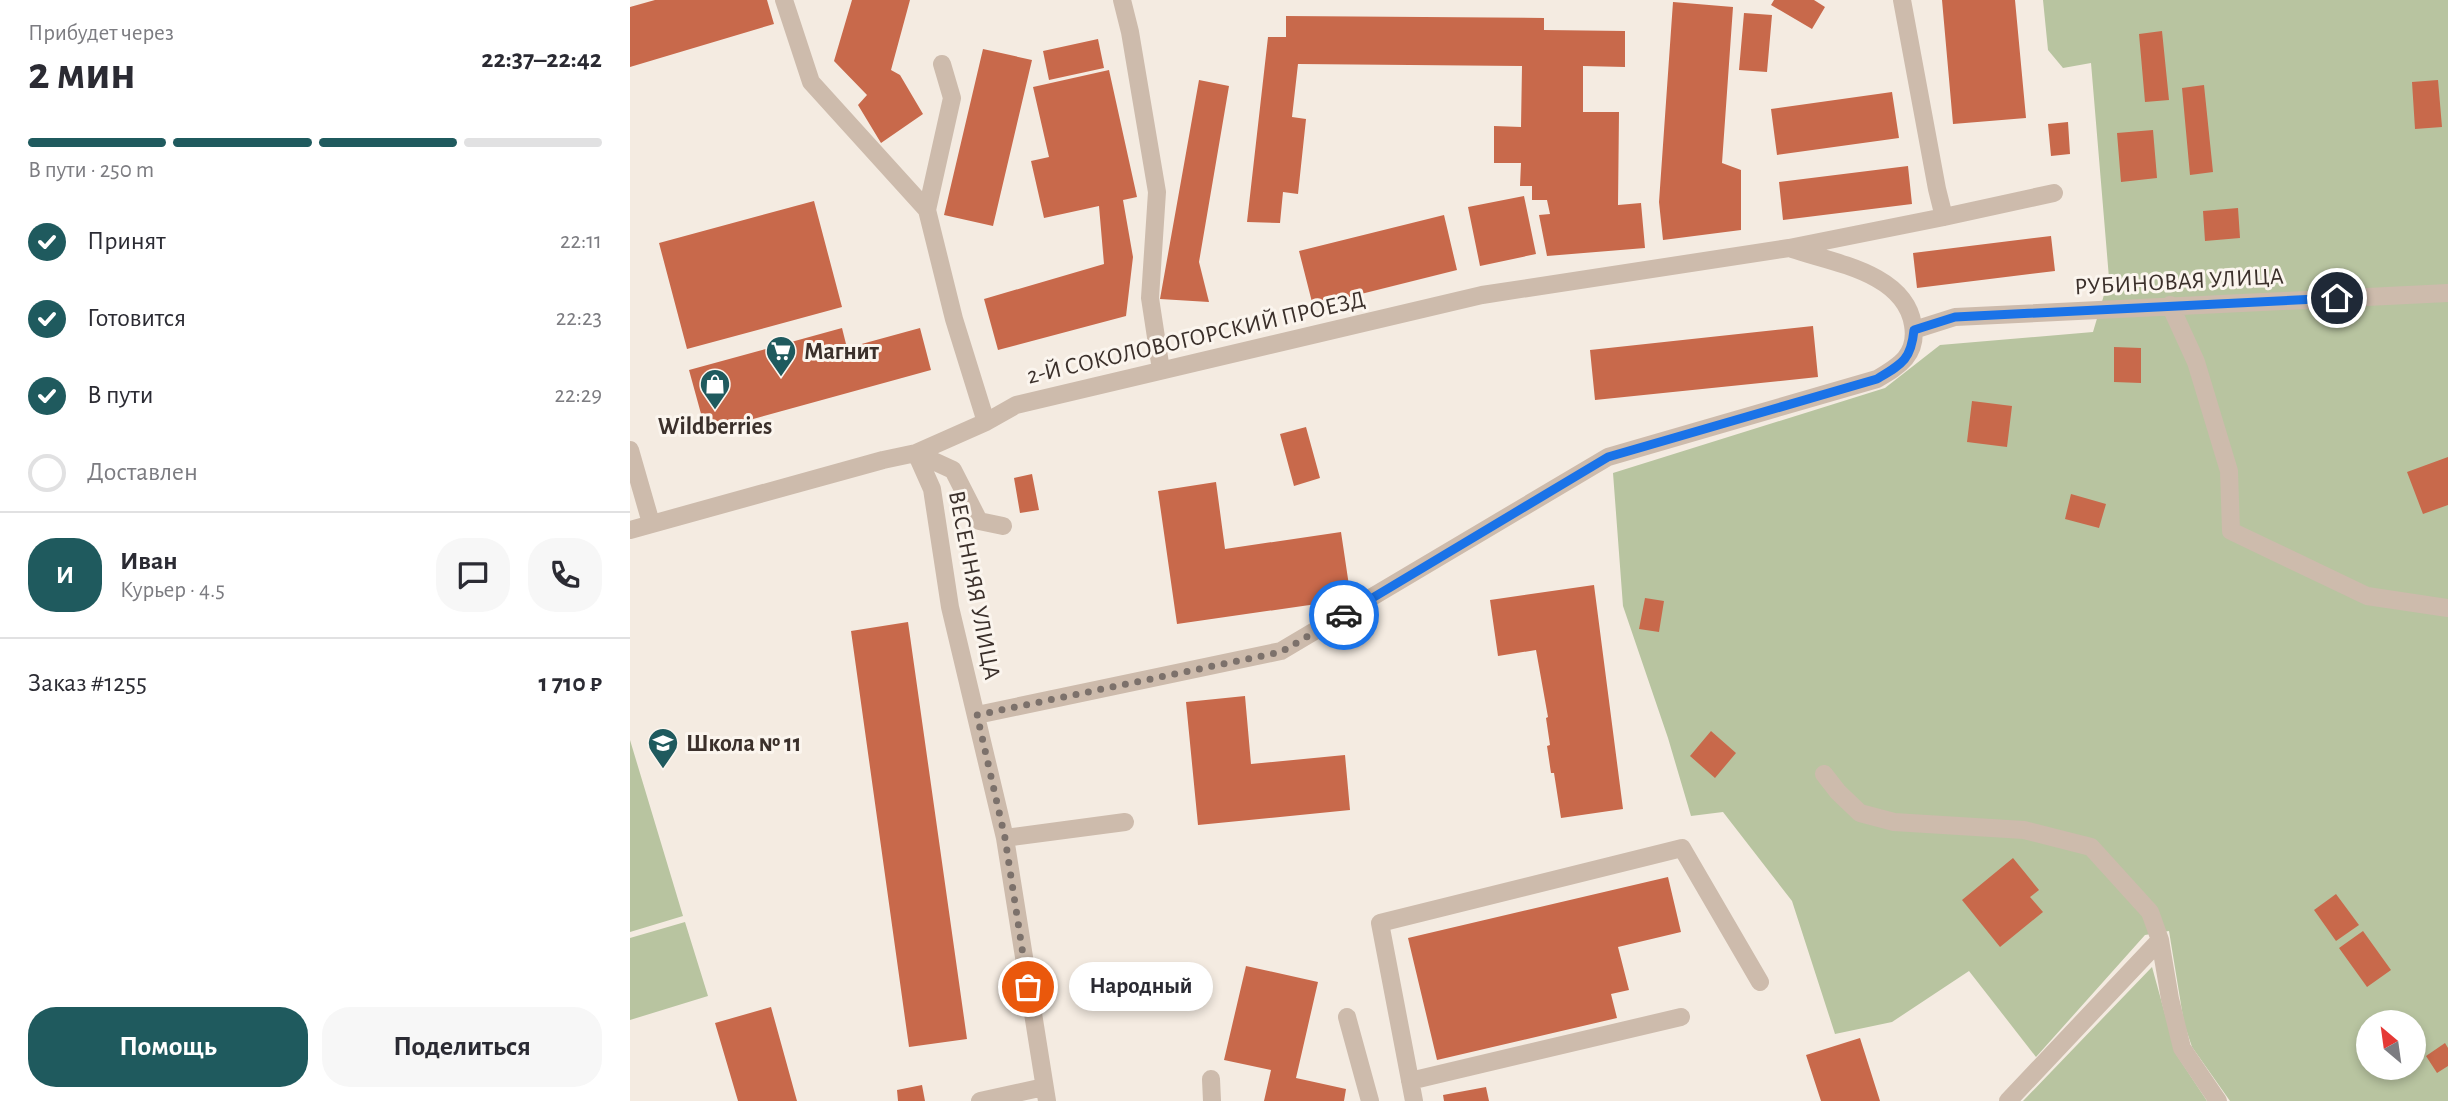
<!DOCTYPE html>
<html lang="ru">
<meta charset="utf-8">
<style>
:root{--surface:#fff;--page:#f7f7f7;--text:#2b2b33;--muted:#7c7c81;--line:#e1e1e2;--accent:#1f5a5e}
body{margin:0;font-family:"Alegreya Sans",sans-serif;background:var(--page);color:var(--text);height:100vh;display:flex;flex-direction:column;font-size:26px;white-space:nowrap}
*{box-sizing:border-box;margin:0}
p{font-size:23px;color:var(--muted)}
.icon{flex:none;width:38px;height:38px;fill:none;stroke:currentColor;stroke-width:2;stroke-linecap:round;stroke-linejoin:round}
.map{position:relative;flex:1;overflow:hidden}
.panel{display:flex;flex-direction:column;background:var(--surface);width:630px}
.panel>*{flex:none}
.needle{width:46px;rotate:331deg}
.fabs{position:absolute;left:1726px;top:1010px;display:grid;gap:14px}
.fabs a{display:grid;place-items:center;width:70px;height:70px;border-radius:50%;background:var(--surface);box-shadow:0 4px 10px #0003;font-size:35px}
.pin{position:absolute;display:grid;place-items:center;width:60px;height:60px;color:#fff;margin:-30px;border:4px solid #fff;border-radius:50%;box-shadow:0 2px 7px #0007}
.courier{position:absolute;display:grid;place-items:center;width:70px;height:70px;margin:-35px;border:5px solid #1a73e8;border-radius:50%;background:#fff;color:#222;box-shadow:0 2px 9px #0007}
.bubble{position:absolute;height:49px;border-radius:24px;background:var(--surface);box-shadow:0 4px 10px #0003;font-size:23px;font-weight:600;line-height:49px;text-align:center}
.headline em{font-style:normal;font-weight:600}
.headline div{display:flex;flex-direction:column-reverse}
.headline{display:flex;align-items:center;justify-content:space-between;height:119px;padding:0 28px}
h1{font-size:46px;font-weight:600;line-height:52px}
.bar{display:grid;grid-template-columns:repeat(4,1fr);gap:10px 7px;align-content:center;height:84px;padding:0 28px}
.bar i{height:9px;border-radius:5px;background:var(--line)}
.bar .on{background:var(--accent)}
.bar p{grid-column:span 4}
.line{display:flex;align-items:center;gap:18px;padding:0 28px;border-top:2px solid var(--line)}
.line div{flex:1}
.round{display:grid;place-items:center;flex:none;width:74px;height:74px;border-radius:28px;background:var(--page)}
ol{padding:0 28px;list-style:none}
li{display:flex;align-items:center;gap:21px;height:77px}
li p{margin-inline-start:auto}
li .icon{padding:7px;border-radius:50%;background:var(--accent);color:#fff;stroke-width:4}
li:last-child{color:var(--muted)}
li i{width:38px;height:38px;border:4px solid var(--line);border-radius:50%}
.button{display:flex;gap:14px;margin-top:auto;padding:14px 28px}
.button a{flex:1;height:80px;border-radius:28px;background:var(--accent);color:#fff;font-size:28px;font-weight:600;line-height:80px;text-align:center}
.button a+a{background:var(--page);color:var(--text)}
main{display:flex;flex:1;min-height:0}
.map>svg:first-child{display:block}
</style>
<main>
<section class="panel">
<div class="headline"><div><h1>2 мин</h1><p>Прибудет через</p></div><em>22:37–22:42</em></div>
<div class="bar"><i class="on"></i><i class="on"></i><i class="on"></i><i></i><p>В пути · 250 m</p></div>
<ol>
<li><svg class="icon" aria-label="check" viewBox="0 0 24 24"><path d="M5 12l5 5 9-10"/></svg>Принят<p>22:11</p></li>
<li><svg class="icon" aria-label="check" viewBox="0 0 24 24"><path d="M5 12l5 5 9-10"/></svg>Готовится<p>22:23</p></li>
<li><svg class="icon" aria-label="check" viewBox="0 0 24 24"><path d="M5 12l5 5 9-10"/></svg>В пути<p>22:29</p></li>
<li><i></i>Доставлен</li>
</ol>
<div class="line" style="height:126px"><b class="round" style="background:var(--accent);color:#fff">И</b><div><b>Иван</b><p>Курьер · 4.5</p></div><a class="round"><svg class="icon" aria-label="chat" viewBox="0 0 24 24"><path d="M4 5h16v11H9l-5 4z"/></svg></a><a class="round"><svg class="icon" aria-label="phone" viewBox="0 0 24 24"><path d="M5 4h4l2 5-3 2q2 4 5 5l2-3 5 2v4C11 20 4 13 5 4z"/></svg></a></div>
<div class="line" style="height:91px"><div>Заказ #1255</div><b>1 710 ₽</b></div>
<div class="button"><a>Помощь</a><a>Поделиться</a></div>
</section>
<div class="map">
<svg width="1818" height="1101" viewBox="0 0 1818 1101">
<rect width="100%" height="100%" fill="#f4ebe1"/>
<path fill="#b8c4a0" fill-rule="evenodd" d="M1413,0H1818V1101H1600L1562,1047L1554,1023L1539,931L1515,935L1406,1057L1339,971L1262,1022L1205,1034L1162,901L1093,812L1061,816L1038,738L993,606L983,473L1255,388L1310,345L1463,332L1479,278L1461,63L1433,68L1418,50ZM1738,1022H1783V1068H1738Z
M0,740L53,916L0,932Z
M55,922L78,996L0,1020V938Z
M1522,967L1546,1054L1577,1101H1393Z"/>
<path fill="#c8694b" d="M25,0H137L144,24L0,67V7Z
M222,0H280L261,70L270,75L293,114L251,143L228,105L237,95L204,61Z
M1144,0H1184L1195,7L1182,29L1141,5Z
M1312,0H1385L1396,118L1323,124Z
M1043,2L1103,7L1092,163L1111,170V230L1033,240L1029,202Z
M1114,13L1142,15L1137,72L1109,70Z
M656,16L914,18V30L995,31V67L953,66V112H989L988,205L1011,203L1015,248L917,256L909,215L920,214L917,200H902V186H890L891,163H864V126L891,127L892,66L668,64L662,117L676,119L668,194L653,192L650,223L617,222L638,37H656Z
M1532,31L1539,100L1515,102L1509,34Z
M468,39L474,68L419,80L413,51Z
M353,49L402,60L363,226L314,215Z
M479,70L507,197L493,200L503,257L496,316L368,350L354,299L474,264L469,206L414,218L401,161L419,157L403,87Z
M569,80L599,86L569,262L579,302L530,299Z
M1808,80L1812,127L1785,129L1782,82Z
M1574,85L1583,172L1560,175L1552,88Z
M1262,92L1269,138L1147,155L1141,109Z
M1438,122L1440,154L1421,156L1418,124Z
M1523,130L1527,178L1491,182L1487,133Z
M1278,166L1282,204L1153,220L1149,182Z
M894,196L906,254L850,266L838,207Z
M184,201L212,307L57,349L29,243Z
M1608,208L1610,238L1575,241L1573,211Z
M814,215L827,270L683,306L669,251Z
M1421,236L1425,271L1287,288L1283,253Z
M1183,326L1188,377L965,400L960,350Z
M212,328L217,348L290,328L301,370L76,432L59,370Z
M1484,347L1511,348V383L1484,382Z
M1342,401L1382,406L1377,447L1337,442Z
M676,427L690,478L664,486L650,434Z
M1818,457V505L1793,514L1777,472Z
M402,474L409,510L390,513L384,478Z
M586,482L595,549L711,532L721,599L547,624L528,491Z
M1441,494L1476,504L1469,528L1435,519Z
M964,585L993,809L931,818L924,773H921L917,746L920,745L916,718L918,717L906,650L868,656L860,600Z
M1015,598L1034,601L1029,632L1009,629Z
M278,622L337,1039L279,1047L221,631Z
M615,696L621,764L715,755L720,810L568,825L556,702Z
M1081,731L1106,753L1085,778L1060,756Z
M1383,858L1409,890L1400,897L1413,912L1370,947L1332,900Z
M1038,877L1051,932L988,947L999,990L981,994L987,1018L807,1060L778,938Z
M1706,894L1729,925L1706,941L1684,910Z
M1733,931L1761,970L1737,987L1709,948Z
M616,966L688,982L666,1078L716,1089L714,1101H634L641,1070L594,1060Z
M141,1007L167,1101H108L85,1023Z
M1230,1038L1250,1101H1191L1176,1055Z
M1815,1043L1818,1048V1066L1807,1073L1796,1056Z
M292,1085L295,1101H268L267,1090Z
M856,1087L859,1101H814L813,1095Z"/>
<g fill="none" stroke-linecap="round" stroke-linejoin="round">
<path stroke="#cdbbac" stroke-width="18" d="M154,0L181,82L297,210
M492,0L500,32L527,192L520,298L531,370
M1272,0L1307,189L1314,217
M312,64L322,98L297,210L324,319L356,422
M1540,305L1566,362L1599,471L1601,531L1737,596L1818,608
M1284,330L1325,317L1818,293
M0,450L21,523
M286,453L302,489L320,607L375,838L417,1101
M286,453L323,470L349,521L373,526
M0,530L253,460L286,453L356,422L386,405L852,295L1159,248L1314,217L1424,193
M347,715L651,651L978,457L1247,379C1269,366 1288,355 1283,325C1275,273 1204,263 1162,249
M1194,774L1208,792L1230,813L1264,822L1394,830L1461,847L1520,912L1530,940L1540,999L1552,1048L1588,1101
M375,838L495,822
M717,1017L740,1101
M581,1079L582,1101
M780,1081L1051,1017
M350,1101L414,1087
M784,1101L750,923L1052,848L1130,982
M1378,1101L1530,940"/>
</g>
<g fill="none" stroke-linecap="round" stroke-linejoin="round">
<path stroke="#7c716b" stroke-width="7" stroke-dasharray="0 12.6" d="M398,987L375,838L347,715L651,652L714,615"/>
<path stroke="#1a73e8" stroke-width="9" d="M714,615L978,457L1247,379C1272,364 1281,360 1284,330L1325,317L1707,298"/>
</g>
<defs>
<g id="supermarket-pin" transform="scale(1.575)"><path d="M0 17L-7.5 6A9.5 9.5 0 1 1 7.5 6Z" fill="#1f5a5e" stroke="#fbf5ee"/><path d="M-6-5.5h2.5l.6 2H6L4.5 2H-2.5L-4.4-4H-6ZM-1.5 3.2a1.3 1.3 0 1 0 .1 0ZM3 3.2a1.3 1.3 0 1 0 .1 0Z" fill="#fff"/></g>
<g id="shop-pin" transform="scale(1.575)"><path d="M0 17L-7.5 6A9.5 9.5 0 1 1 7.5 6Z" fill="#1f5a5e" stroke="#fbf5ee"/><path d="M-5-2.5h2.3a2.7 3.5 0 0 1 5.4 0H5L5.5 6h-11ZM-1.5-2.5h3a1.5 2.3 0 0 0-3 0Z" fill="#fff"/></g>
<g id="school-pin" transform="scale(1.575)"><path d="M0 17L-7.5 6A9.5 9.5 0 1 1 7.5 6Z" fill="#1f5a5e" stroke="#fbf5ee"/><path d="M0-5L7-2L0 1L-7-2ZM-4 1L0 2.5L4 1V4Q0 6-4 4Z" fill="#fff"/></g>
</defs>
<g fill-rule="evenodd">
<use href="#supermarket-pin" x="151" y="351"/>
<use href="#shop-pin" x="85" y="384"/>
<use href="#school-pin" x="33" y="743"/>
</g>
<g text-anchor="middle" stroke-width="6" stroke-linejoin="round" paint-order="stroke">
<g font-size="24" fill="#3b302b" stroke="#fbf5ee">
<text transform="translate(1549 281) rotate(-3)" y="8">РУБИНОВАЯ УЛИЦА</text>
<text transform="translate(566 337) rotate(-13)" y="8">2-Й СОКОЛОВОГОРСКИЙ ПРОЕЗД</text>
<text transform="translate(345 585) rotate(79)" y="8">ВЕСЕННЯЯ УЛИЦА</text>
</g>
<g font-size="24" font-weight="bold" fill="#3b302b" stroke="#fbf5ee" text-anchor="start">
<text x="174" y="359">Магнит</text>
<text x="85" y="434" text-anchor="middle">Wildberries</text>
<text x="56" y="751">Школа № 11</text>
</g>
</g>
</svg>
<div class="fabs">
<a><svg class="needle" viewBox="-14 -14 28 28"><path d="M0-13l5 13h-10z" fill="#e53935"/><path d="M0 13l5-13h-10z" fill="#7c7c81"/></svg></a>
</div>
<div class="pin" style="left:398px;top:987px;background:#ea580c"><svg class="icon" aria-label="bag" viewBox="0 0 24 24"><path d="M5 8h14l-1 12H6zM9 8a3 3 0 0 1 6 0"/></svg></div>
<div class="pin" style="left:1707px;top:298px;background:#1f2937"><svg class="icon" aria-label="home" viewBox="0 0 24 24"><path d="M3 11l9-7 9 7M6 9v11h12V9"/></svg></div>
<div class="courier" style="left:714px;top:615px"><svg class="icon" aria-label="car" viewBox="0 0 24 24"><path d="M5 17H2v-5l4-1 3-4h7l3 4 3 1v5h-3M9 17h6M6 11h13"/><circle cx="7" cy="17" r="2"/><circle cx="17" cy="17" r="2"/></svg></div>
<div class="bubble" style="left:439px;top:962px;width:144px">Народный</div>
</div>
</main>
